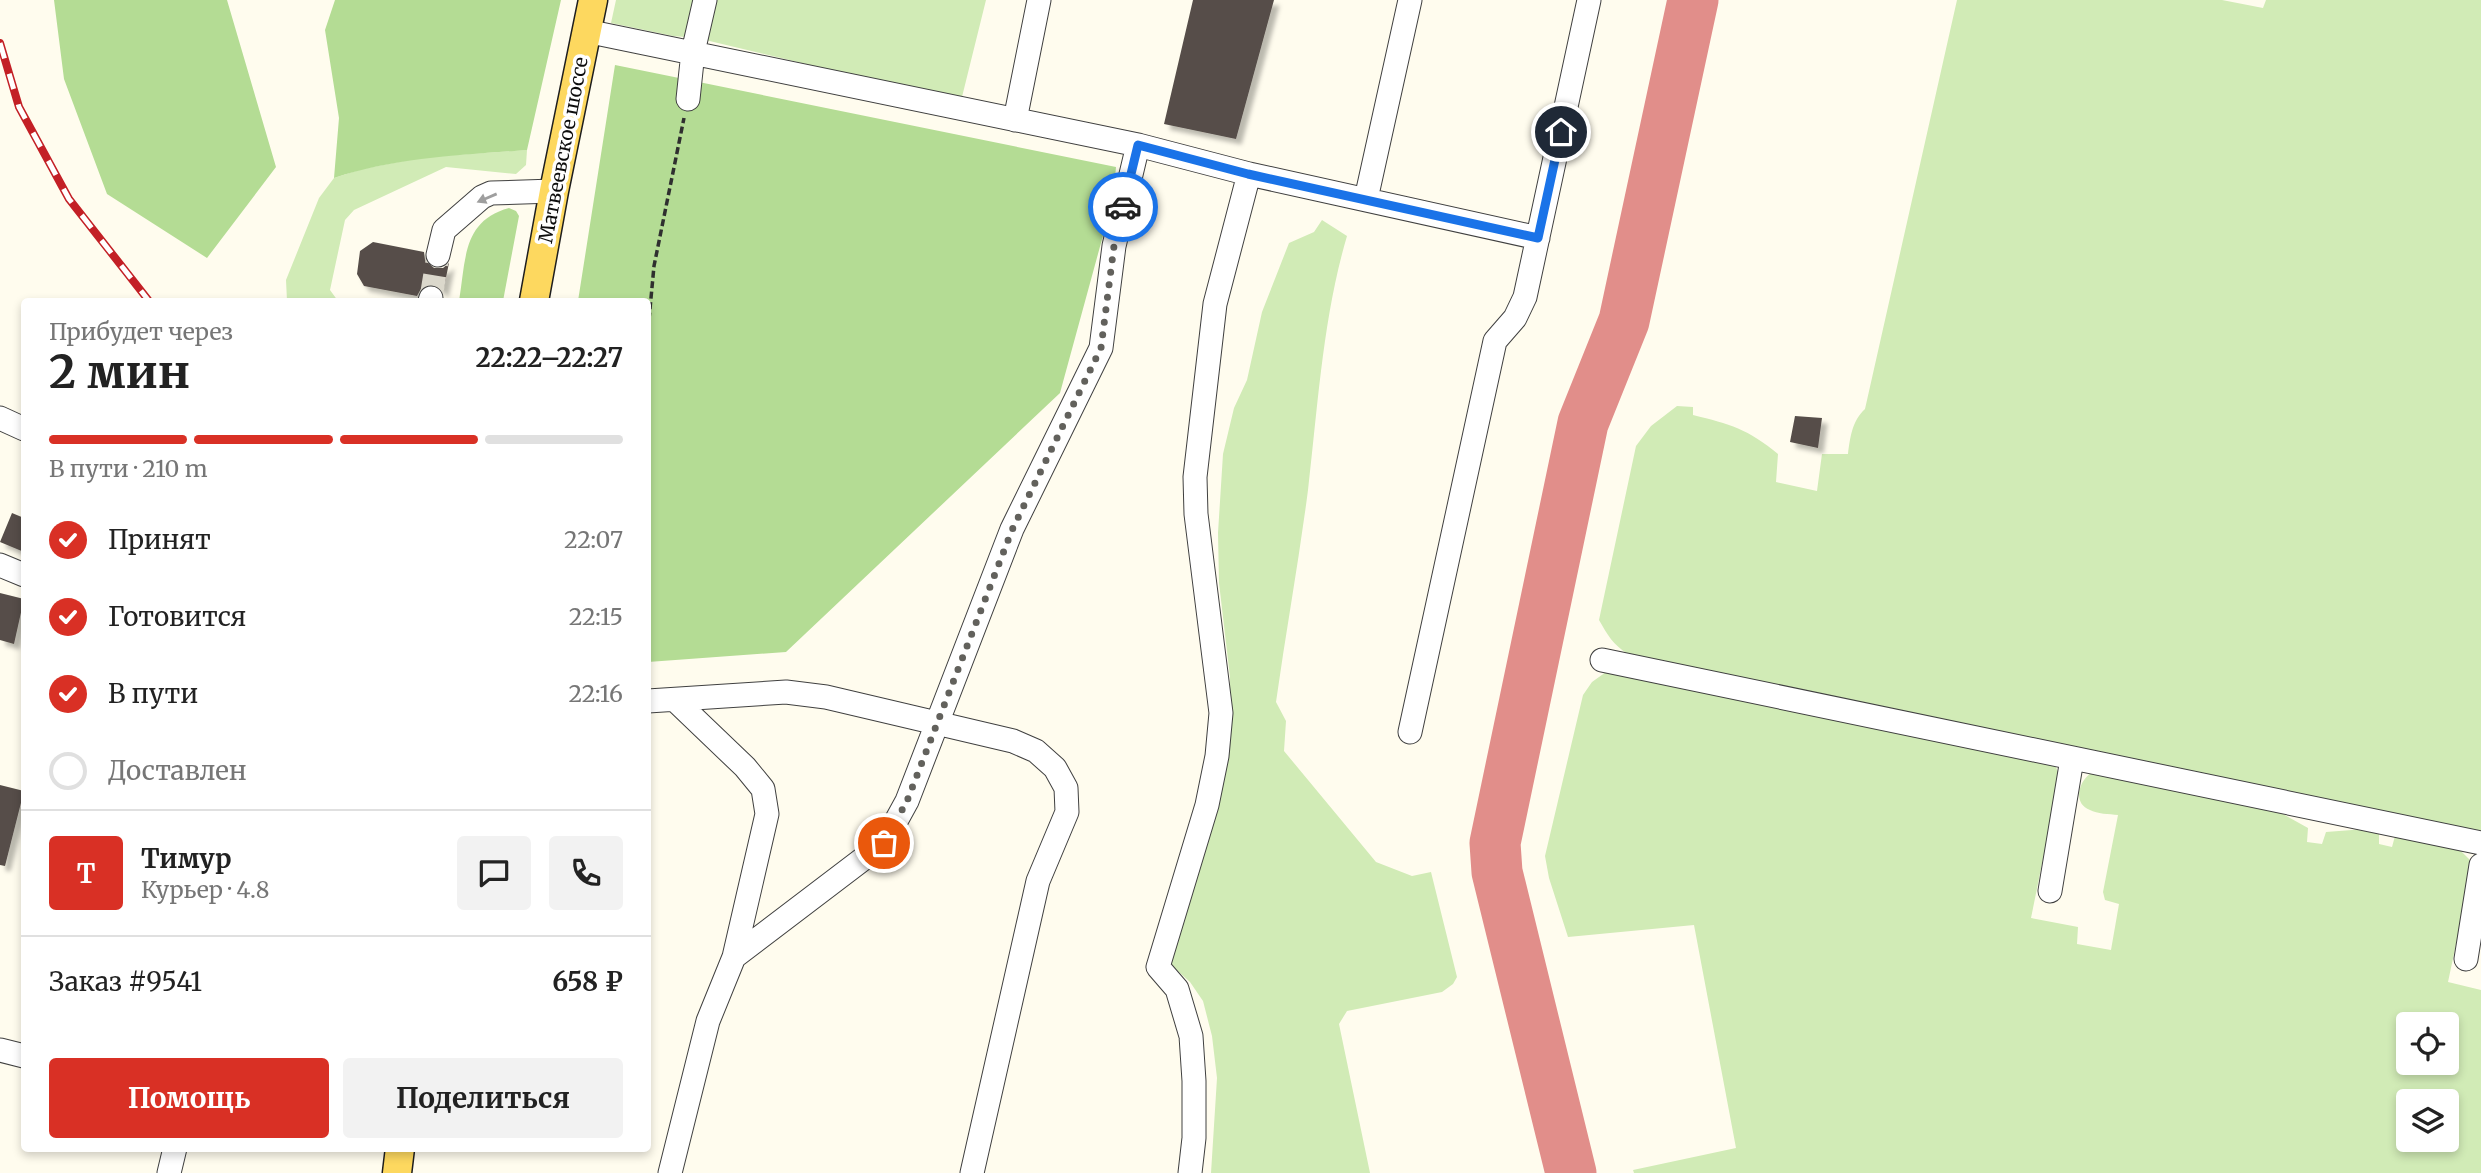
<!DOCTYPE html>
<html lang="ru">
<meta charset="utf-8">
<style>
:root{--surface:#fff;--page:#f2f2f2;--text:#222;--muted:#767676;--line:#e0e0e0;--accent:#d93025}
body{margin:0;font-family:Merriweather,serif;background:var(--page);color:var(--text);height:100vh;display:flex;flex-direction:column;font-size:26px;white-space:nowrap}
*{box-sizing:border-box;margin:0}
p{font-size:23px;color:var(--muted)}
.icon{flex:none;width:38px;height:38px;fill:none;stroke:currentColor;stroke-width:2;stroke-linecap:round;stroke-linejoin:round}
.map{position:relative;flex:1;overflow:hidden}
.details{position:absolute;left:21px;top:298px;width:630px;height:854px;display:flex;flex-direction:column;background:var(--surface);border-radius:7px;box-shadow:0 4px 10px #0003}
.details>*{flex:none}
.controls{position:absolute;left:2396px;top:1012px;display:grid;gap:14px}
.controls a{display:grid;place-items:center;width:63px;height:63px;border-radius:7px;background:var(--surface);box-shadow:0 4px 10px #0003;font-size:35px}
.pin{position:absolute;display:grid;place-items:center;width:60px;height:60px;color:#fff;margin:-30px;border:4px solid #fff;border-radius:50%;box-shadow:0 2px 7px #0007}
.courier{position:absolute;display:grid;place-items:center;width:70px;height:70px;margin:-35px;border:5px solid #1a73e8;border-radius:50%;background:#fff;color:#222;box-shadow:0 2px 9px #0007}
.headline em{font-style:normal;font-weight:700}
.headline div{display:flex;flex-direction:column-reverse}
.headline{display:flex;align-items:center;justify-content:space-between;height:119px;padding:0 28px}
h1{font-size:46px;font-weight:700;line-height:52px}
.bar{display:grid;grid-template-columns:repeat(4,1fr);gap:10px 7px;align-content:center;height:84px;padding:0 28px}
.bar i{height:9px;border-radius:5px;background:var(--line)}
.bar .selected{background:var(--accent)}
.bar p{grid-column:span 4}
.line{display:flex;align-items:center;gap:18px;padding:0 28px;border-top:2px solid var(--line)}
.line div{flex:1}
.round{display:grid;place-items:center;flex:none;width:74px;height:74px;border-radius:7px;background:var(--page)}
ol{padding:0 28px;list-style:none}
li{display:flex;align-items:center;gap:21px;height:77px}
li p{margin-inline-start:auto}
li .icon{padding:7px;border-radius:50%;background:var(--accent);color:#fff;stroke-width:4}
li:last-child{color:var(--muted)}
li i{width:38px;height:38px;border:4px solid var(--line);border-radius:50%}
.button{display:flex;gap:14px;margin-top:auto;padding:14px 28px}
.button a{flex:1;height:80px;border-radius:7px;background:var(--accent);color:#fff;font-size:28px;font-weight:700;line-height:80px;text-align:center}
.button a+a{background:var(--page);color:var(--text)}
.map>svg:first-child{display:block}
</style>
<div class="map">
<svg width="2481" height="1173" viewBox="0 0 2481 1173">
<defs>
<filter id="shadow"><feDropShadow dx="5.5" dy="5.5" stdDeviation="2" flood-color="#0004"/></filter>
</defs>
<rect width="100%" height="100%" fill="#fffcee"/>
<path fill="#d1ebb6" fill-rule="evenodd" d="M616,0H986L961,101L697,38L673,36L611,23Z
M1957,0H2222L2263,8L2266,0H2481V836L1628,654C1613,645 1607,634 1599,620L1636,446L1651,426L1677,406L1693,407V415C1730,424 1748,429 1778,454L1776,482L1817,491L1822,454H1848C1850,438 1852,421 1865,409Z
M527,150L526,165L516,174L446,167L354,210L345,220L330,290L338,301H287L286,280L319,198L334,178L362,169L424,157Z
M1322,220L1347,236C1323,317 1318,405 1308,490C1299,560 1286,631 1276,702L1286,721L1284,751L1376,862L1412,876L1431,872L1457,977L1453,984L1442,992L1347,1011L1339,1024L1370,1173H1211L1217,1078L1212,1036L1203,1001L1190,982L1170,964L1229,743L1230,677L1219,583L1218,533L1223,454L1234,408L1247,380L1262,312L1289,243L1314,232Z
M1606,672L2055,765L2059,774L2058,785L2031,918L2078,927L2077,944L2111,950L2119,904L2105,900L2103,892L2118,815C2109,814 2097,814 2090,810C2072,803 2079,781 2091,773L2276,810L2308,828L2307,842L2322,844L2326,832L2365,829L2379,833V844L2392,847L2395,836L2460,850L2470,860L2471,873L2448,982L2481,990V1173H1634L1633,1170L1736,1148L1694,925L1568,937L1549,878L1545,856L1583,695L1592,682ZM2408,1024H2446V1062H2408ZM2408,1101H2446V1139H2408Z"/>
<path fill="#b4dc94" d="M54,0H227L276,167L207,258L107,194L64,79Z
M335,0H561L527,150C462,155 397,157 334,178L339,118L325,30Z
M615,65L1116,167L1113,199L1060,393L786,652L648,662V301H578Z
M509,208L516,211L519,216L503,301H459C466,260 462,221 509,208Z"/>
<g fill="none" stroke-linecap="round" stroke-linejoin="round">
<path stroke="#e18e8a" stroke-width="51" d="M1571,1173L1497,872L1495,843L1583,423L1624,321L1693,0"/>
</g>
<path fill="#564e49" filter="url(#shadow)" d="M1193,0H1274L1236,139L1164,124Z
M373,242L424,252L425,260L434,268H443L449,263L443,292L435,285L422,287L417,296L364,286L357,274L360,251Z
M1795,416L1822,418L1818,448L1790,442Z
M12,513L24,518V552L0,542Z
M0,593L24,599L14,644L0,640Z
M0,785L24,791L5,866L0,865Z"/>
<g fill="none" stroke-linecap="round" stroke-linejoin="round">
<path stroke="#dbd8cc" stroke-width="23" stroke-dasharray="23 11" stroke-linecap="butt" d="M431,298L438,255"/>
<g stroke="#404040" stroke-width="25">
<path id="minor" d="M586,31L1138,145L1249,174L1538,238
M688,99L693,52L705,0
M1015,120L1039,0
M1366,199L1410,0
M438,255L444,230L482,197L491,193L554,191
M430,301L431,298
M0,418L24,429
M0,565L24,575
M1602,660L2481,843
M675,700L745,767L763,789L767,814L734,957
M648,701L786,692L826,697L1013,741L1036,751L1055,768L1066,788L1067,812L1038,881L972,1173
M1410,732L1495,341L1515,318L1525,297L1589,0
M2050,891L2072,759
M2466,959L2481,865
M0,1050L24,1056
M169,1173L175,1148
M670,1173L708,1021L734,957L884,843L907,801L1012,529L1101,348L1114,246L1138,145
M1190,1173L1194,1138V1081L1191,1036L1177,989L1158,967L1207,805L1217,756L1221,713L1196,514L1195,477L1215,304L1249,174"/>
</g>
<g stroke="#1e1e1e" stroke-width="31">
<path id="major" d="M534,301L554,191L593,0
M397,1173L400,1148"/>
</g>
<path stroke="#2f2f2f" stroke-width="3.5" stroke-dasharray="7 3.5" stroke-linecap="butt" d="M648,330L654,266L684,118"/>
<use href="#minor" stroke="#fff" stroke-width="23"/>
<use href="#major" stroke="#fdd85f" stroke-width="28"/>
<g stroke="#c32026" stroke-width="8">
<path id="rail" d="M0,43L19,107L69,199L149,301"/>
</g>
<use href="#rail" stroke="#fff" stroke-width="5" stroke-dasharray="16" stroke-linecap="butt"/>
</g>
<defs><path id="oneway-solid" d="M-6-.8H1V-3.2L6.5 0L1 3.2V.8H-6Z" transform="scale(1.75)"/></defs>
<use fill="#9e9e9e" href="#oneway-solid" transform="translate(487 198) rotate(157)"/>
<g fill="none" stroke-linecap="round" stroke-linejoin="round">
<path stroke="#62615c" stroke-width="7" stroke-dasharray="0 12.6" d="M884,843L907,801L1012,530L1101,348L1114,246L1123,207"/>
<path stroke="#1a73e8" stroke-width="9" d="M1123,207L1138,145L1248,174L1538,238L1561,132"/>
</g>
<g text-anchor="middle" stroke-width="7" stroke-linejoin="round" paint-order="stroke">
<g font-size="19" fill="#0d0d0d" stroke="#fff">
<text transform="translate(563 150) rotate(-79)" y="7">Матвеевское шоссе</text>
</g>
</g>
</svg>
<div class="controls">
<a><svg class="icon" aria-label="locate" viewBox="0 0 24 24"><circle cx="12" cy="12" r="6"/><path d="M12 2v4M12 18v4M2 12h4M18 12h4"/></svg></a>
<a><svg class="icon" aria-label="layers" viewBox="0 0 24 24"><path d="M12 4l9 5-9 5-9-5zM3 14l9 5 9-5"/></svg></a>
</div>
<div class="pin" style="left:884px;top:843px;background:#ea580c"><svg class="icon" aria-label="bag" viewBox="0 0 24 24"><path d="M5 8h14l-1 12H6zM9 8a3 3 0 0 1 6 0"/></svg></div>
<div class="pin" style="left:1561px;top:132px;background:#1f2937"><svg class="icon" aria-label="home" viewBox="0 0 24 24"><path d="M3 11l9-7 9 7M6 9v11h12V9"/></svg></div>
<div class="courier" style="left:1123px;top:207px"><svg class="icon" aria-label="car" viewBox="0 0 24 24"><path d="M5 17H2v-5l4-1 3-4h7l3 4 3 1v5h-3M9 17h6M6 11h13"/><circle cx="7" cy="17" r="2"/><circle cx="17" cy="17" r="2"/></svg></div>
<section class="details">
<div class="headline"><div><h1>2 мин</h1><p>Прибудет через</p></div><em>22:22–22:27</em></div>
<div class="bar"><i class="selected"></i><i class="selected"></i><i class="selected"></i><i></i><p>В пути · 210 m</p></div>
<ol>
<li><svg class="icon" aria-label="check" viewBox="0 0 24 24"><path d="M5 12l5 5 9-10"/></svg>Принят<p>22:07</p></li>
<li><svg class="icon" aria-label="check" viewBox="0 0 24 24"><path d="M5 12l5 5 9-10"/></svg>Готовится<p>22:15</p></li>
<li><svg class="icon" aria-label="check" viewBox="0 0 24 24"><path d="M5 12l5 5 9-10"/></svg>В пути<p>22:16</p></li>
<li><i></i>Доставлен</li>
</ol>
<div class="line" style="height:126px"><b class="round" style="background:var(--accent);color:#fff">Т</b><div><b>Тимур</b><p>Курьер · 4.8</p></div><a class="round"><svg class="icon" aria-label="chat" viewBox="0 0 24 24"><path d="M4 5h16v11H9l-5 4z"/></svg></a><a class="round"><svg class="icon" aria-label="phone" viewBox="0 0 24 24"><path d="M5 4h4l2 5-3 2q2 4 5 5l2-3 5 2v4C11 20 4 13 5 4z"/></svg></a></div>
<div class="line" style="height:91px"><div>Заказ #9541</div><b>658 ₽</b></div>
<div class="button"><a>Помощь</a><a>Поделиться</a></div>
</section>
</div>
